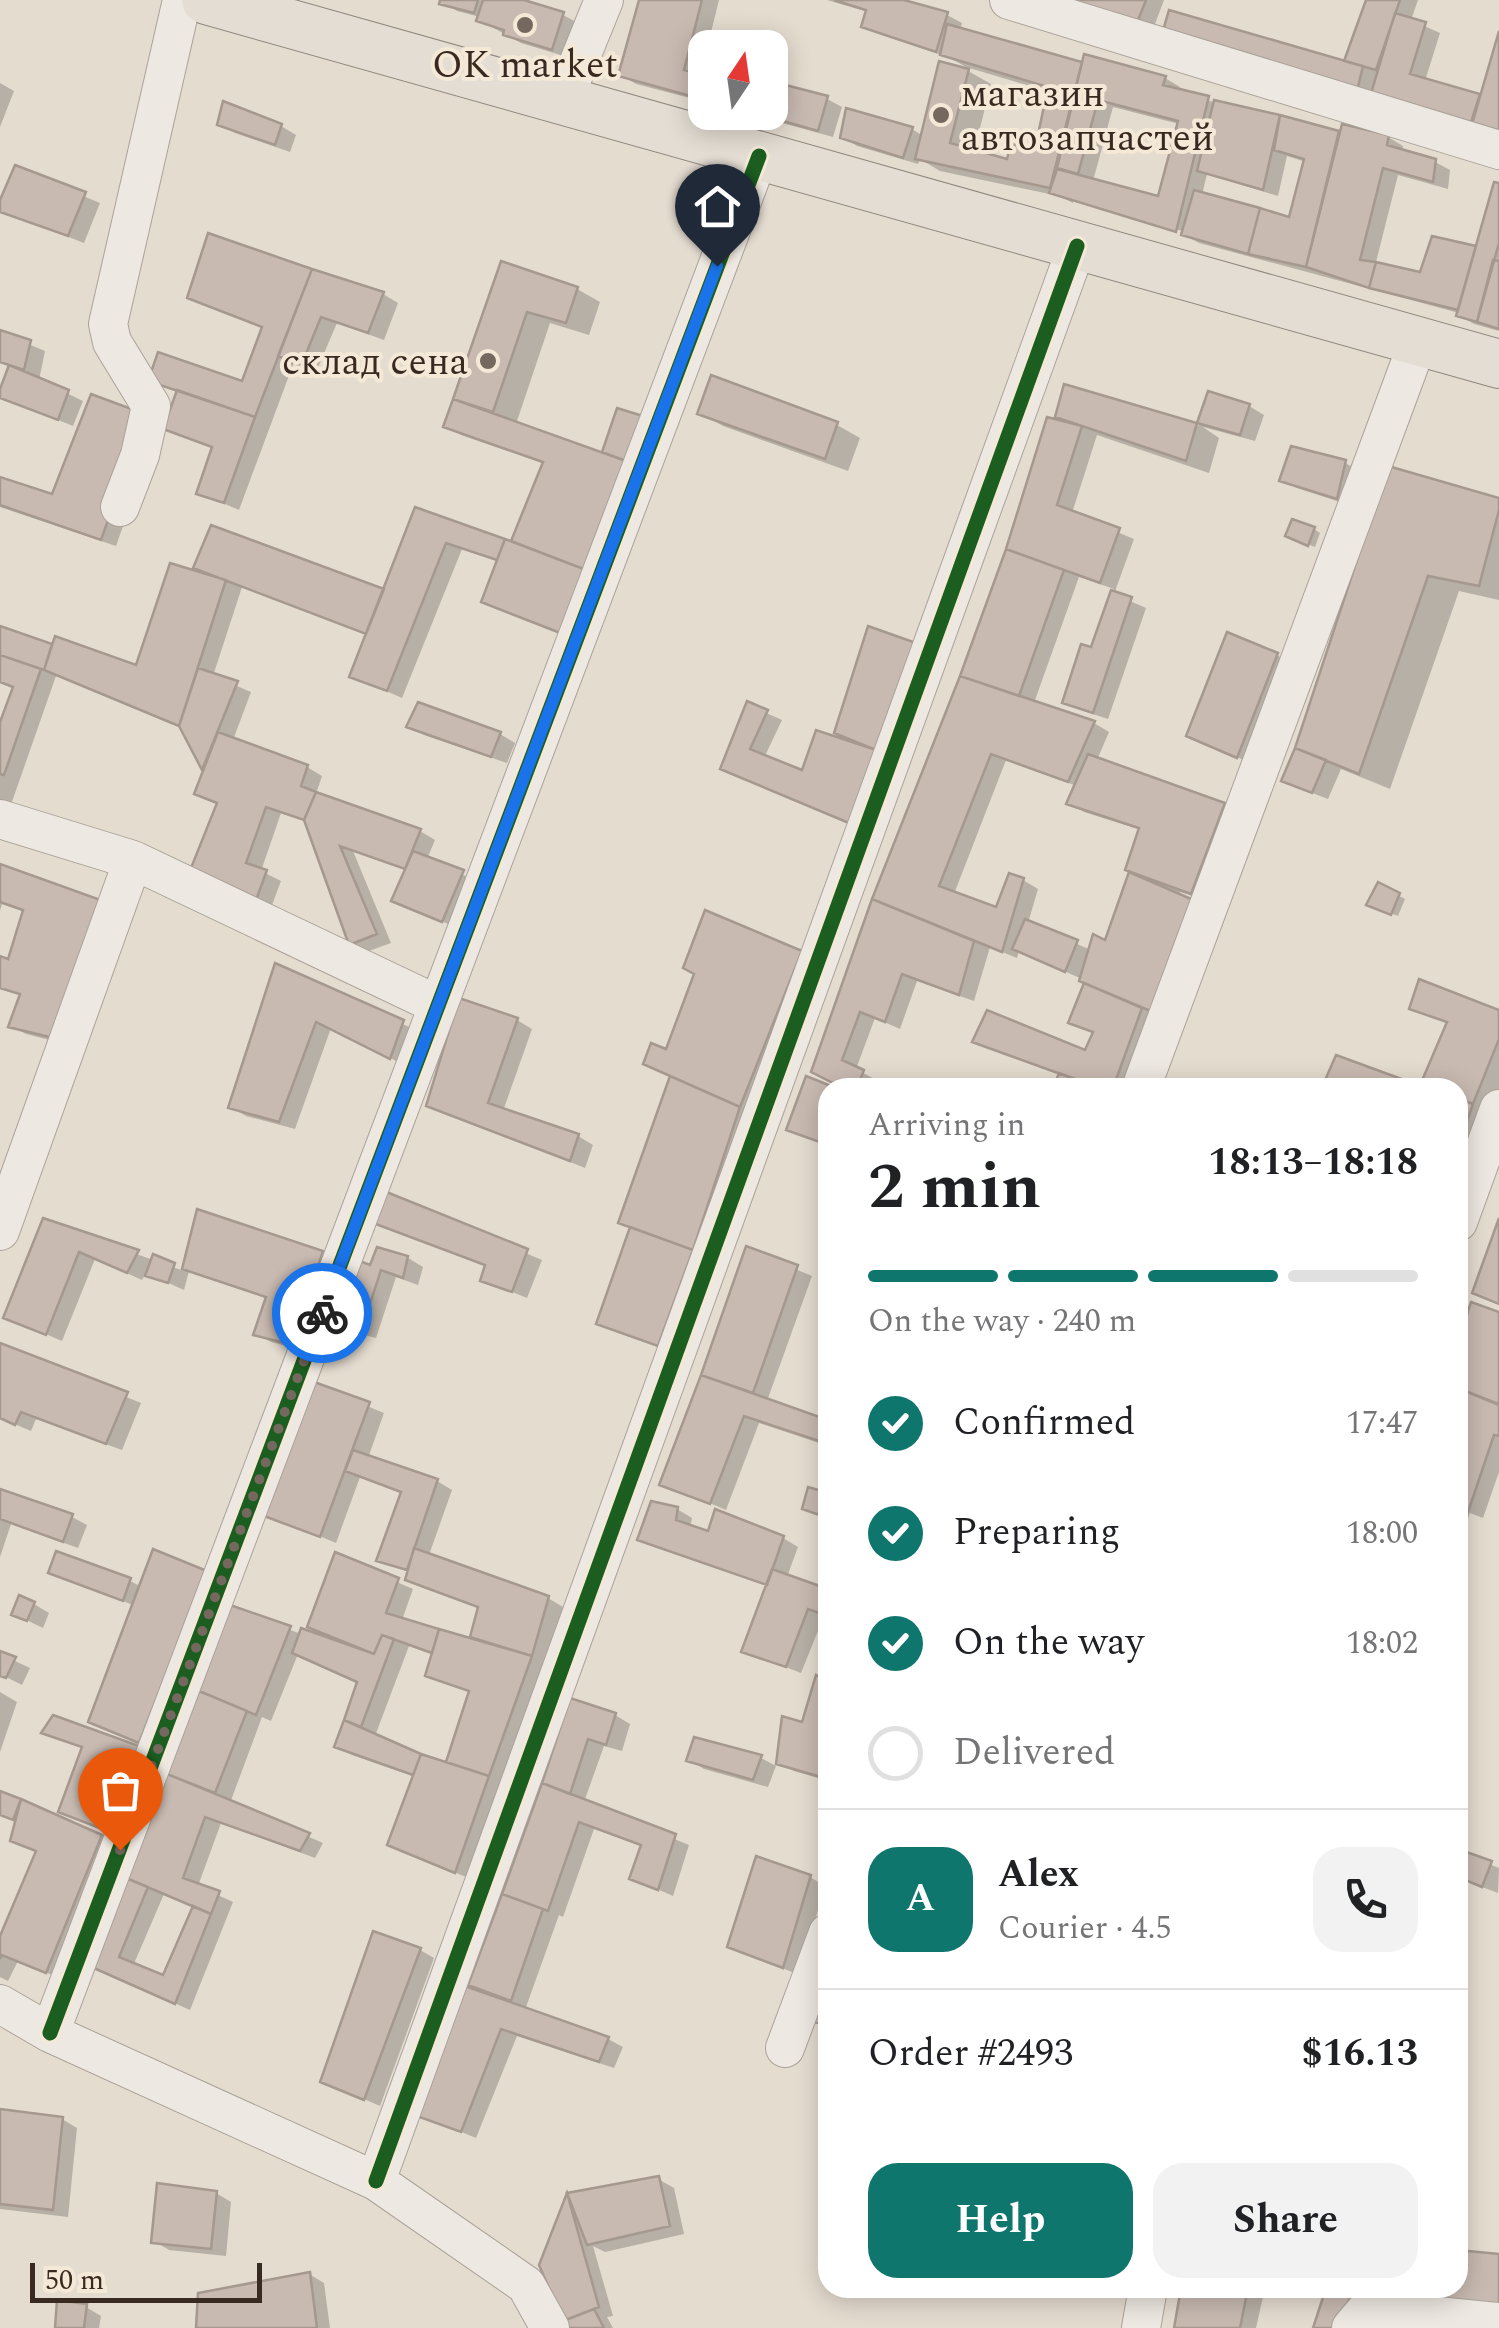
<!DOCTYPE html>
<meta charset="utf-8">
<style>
:root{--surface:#fff;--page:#f2f2f2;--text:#202124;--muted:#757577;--line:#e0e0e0;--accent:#0f766e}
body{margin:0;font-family:Spectral,serif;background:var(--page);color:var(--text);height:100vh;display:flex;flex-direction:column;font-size:38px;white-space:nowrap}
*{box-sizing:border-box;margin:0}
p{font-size:32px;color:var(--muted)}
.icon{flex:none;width:55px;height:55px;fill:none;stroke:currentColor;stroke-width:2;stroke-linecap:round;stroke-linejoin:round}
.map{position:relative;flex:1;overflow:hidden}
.drawer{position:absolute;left:818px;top:1078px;width:650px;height:1220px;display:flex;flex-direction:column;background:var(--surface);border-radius:30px;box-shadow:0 5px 25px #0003}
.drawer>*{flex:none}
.needle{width:65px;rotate:13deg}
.buttons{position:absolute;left:688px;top:30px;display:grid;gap:20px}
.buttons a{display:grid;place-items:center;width:100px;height:100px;border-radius:20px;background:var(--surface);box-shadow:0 5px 25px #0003;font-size:50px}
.scale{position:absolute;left:30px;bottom:25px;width:232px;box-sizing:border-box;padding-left:10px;border:5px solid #392a21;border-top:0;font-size:28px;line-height:35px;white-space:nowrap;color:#392a21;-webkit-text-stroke:8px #f4e8d7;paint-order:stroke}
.pin{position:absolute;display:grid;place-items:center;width:85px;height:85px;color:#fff;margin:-102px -42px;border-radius:50% 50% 50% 0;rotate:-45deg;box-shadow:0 0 10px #0007}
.pin .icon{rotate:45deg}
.courier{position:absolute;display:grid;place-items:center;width:100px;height:100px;margin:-50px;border:8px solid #1a73e8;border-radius:50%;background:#fff;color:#222;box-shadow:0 2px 12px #0007}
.overview em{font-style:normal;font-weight:700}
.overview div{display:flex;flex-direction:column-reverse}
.overview{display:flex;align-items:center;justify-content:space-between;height:170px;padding:0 50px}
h1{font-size:65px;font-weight:700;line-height:75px}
.bar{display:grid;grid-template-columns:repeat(4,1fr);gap:15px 10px;align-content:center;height:120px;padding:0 50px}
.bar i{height:12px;border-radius:8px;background:var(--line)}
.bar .current{background:var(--accent)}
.bar p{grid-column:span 4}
.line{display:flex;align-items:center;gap:25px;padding:0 50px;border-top:2px solid var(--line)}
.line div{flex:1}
.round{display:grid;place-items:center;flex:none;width:105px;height:105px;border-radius:30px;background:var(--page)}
ol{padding:0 50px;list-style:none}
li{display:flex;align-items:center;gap:30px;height:110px}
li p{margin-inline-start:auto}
li .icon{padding:10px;border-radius:50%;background:var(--accent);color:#fff;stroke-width:4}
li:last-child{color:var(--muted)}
li i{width:55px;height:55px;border:5px solid var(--line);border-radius:50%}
.cta{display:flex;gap:20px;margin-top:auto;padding:20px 50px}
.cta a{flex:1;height:115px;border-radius:30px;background:var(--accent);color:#fff;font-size:40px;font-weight:700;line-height:115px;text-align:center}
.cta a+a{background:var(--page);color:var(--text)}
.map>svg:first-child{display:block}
</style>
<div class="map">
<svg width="1499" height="2328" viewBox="0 0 1499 2328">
<rect width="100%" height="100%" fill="#e5dcd0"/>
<path fill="#0003" fill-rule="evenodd" d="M443,0H515L563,15L578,23L567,57L521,43L479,20L480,17L457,11Z
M642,0H719L700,77L705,78V102L636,84L621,75Z
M827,0H894L947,15L962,23L960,30L1084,65L1165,78L1180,87L1178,91L1216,103L1342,135L1388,137L1403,146L1402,152L1435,162L1450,170L1448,189L1398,175L1375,266L1421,275L1477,249L1499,185V331L1474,324L1459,315V313L1199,243L1188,237L1189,233L1073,198V203L1059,196L940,171L920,159L918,164L857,146L842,137L912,129L923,136L968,71L991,84L974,152L1009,162L1037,152L1050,92L966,67L950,58L879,34L864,25L868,12ZM1113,107L1179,124L1159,199L1093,181ZM1287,156L1306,162L1291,220L1202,195L1207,174L1278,196Z
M1030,0H1164L1149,40Z
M1368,0H1418L1411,20L1440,33L1425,81L1483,97L1499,40V150L1369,110L1345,64Z
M0,83L14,91L0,127Z
M770,84L827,99L842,107L833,137L742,112H770Z
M220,124L281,126L296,135L290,152L235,133Z
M16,168L100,203L84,243L0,210Z
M210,236L383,294L398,303L384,340L337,323L316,372L294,362L239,510L199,493L214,449L166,428L178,392L151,380L243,384L264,328L190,297Z
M503,264L577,289L600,302L589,335L550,323L516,424L603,456L619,411L642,419L578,640L484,601L499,562L462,549L402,698L352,676L368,635L242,587L213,676L251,692L233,740L307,767L322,776L316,794L420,831L435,840L427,859L477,881L458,928L409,908L407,870L353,851L391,943L366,952L351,944L308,822L281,813L261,871L281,881L266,921L201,895L219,804L197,793L206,771L183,728L62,677L56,676L7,816L0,813V729L15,689L0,683V629L54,647L138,668L211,577L196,567L385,592L417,510L512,545L545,464L461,435L446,426Z
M0,332L45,351L39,380L83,401L73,426L0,396L11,367L0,363Z
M1066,387L1198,426L1209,394L1249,406L1264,415L1255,441L1203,427L1219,438L1209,473L1097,435L1072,513L1134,539L1114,594L1146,608L1108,719L1080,710L1065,702L1092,650L1114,589L1079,577L1034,703L1094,723L1109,732L1097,760L1224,806L1239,814L1207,901L1180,892L1131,1088H1056L1061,1074L975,1041L1087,1053L1095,1034L1071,1022L1087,983L1082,979L1019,951L1017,958L990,947L974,1001L917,981L900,1029L875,1018L856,1069L878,1081L875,1088H845L829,1080L838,996L1008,550L1072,424L1058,416ZM1006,760L1077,786L1069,803L1084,812L1141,830L1132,871L1107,943L1091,950L1028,923L1038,889L1023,880L998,910L954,894Z
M700,413L837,425L860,438L848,471L723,426Z
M159,425L116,546L0,507V479L54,497Z
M1345,463L1360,471L1352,506L1297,488L1282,480Z
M1390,469L1499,501V600L1459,591L1390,789L1341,769L1328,799L1299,788Z
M1314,529L1320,533L1315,547L1295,539Z
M915,646L865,830L738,776L748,705L782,720L764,758L803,774L858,744L837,732Z
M1277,655L1292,664L1253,764L1204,743Z
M409,726L500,734L515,743L507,763L424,735Z
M0,867L105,904L73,1046L26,1034L12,1026L22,996L0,989V959L10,962L25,912L2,904L0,911Z
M1379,885L1405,899L1398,916L1376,908Z
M801,953L674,1353L614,1331L599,1322L633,1228L621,1221L672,1076L667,1052Z
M276,966L418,1031L406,1066L331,1028L295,1129L246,1116L231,1107Z
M1412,1008L1499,1013V1089L1458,1202V1088L1449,1024Z
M517,1020L532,1029L503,1111L578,1136L593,1145L585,1168L429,1105Z
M386,1195L542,1260L527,1298L483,1280L487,1267L376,1222Z
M199,1212L322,1253L337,1262L309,1352L271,1342L256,1334L268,1299L189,1271L184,1290L146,1273L142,1280L95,1259L62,1341L6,1317L44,1221L184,1271Z
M748,1249L812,1276L767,1401L828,1422V1446L759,1423L726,1510L662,1483Z
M378,1250L408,1258L423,1267L418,1285L396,1277L376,1338L353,1332L338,1324Z
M1472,1305L1499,1315V1472L1483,1518L1470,1513L1458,1547V1347Z
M0,1346L141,1403L122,1450L36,1419L31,1431L0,1418Z
M315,1385L384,1413L368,1458L437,1481L452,1490L429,1555L548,1598L563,1607L547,1666L471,1879L405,1852L415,1777L352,1755L337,1746L359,1682L298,1654L271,1721L262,1717L230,1803L323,1843L315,1858L221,1823L198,1886L233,1902L190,2010L105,1972L128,1879L232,1608L301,1634L334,1642L335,1639L311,1625L336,1556L413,1589L402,1620L471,1641L480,1608L423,1588L408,1579L410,1573L380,1559L403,1493L360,1477L336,1543L267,1514ZM409,1646L434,1655L428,1675L471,1693L448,1766L375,1736ZM164,1894L195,1907L164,1978L133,1966Z
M0,1491L72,1517L87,1525L78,1548L11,1524L0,1557Z
M677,1509L692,1518L690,1528L710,1535L783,1538L798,1547L787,1577L828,1591V1617L824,1616L801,1673L744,1651L768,1586L655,1547L640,1539Z
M52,1571L130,1581L142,1587L155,1749L107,1729L135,1606Z
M34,1604L49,1613L43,1628L14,1614Z
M0,1654L30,1668L22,1685L0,1674Z
M828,1666V1781L794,1771L778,1762L804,1725Z
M0,1692L17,1702L0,1752Z
M572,1701L615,1715L630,1724L622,1751L604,1746L584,1802L689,1845L673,1896L632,1878L643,1846L594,1829L563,1917L559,1915L525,2010L608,2039L623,2047L614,2068L517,2036L476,2138L417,2114L505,1894Z
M761,1758L776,1766L768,1787L704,1769L689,1760Z
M0,1795L116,1846L62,1979L18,1961L8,1981L0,1977V1942L38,1853L13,1840L17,1822L0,1815Z
M1458,1851L1499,1868L1498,1893L1458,1878Z
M810,1877L825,1886L799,1975L730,1946Z
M420,1950L434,1958L380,2106L323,2081Z
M0,2112L62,2119L77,2128L68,2217L0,2209Z
M658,2179L674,2188L684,2234L605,2252L593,2246L613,2316L607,2317L613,2328H570L541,2265L569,2196Z
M216,2193L231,2202L226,2256L169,2250L154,2241Z
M1499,2256V2318L1316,2328L1329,2288H1461Z
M309,2274L324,2283L330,2328H199Z
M1184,2288H1265L1256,2328H1176Z
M86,2307L101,2316L99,2328H57Z"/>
<path fill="#c8bab1" stroke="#a5988f" stroke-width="2.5" d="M440,0H478L474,13L439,4Z
M483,0H524L564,12L552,50L503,35L504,30L476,21Z
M639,0H702L684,70L705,75V100L618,76Z
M834,0H904L948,12L936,52L861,27L866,10Z
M1028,0H1146L1133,33Z
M1366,0H1400L1376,70L1344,61Z
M1169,10L1363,66L1354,104L1159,44Z
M1395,13L1426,22L1410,74L1480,94L1466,138L1367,107Z
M947,24L1082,62L1050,188L915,159L939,61L969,69L950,143L1007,159L1011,144L1035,149L1048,87L940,55Z
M1499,31V147L1468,138Z
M1084,54L1166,76L1163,85L1209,96L1176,232L1049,193L1057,169L1158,196L1178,121L1098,100L1078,174L1057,168Z
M770,81L828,96L818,131L751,112H770Z
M1214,100L1280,115L1263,190L1197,171Z
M223,101L282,124L275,145L217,125Z
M846,108L913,127L903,158L840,138Z
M1280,115L1339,131L1306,267L1248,254L1260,208L1289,217L1304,159L1274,150Z
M1342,124L1389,135L1387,145L1436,159L1433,182L1383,168L1360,260L1376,262L1369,288L1306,267Z
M15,165L86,192L68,236L0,212V200Z
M1494,182L1499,183V243L1477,322L1456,316Z
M1194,190L1260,208L1248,254L1181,235Z
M208,233L312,269L255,417L148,381L158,352L242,381L262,327L187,298Z
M1432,236L1476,246L1458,310L1369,288L1376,262L1420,272Z
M1493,260L1499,261V329L1477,322Z
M501,261L578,287L566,323L527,312L493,412L453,399Z
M312,269L384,292L368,333L321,317L301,366L278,356Z
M0,330L31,340L24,370L0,362Z
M9,365L69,390L58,420L0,398V389Z
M711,375L838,422L825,459L697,414Z
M1064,384L1197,423L1186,461L1055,417Z
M177,390L255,417L224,503L196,494L212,447L163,429Z
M1208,391L1250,404L1240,435L1197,423Z
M91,394L145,414L101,540L0,505V477L52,494Z
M453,399L626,461L586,570L511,541L543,462L443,427Z
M617,408L643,416L626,461L602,452Z
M1047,417L1082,426L1057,505L1120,528L1100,583L1006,549Z
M1291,446L1346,460L1337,499L1279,481Z
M1388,466L1499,498V510L1479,586L1428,576L1359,774L1295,748Z
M415,507L505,539L497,560L446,543L387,691L349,677Z
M1292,519L1315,527L1308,546L1285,536Z
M211,525L384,589L366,634L193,568Z
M505,539L586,570L563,634L481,602Z
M1006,549L1064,570L1019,696L960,676Z
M170,563L226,580L179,726L44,670L55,636L136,665Z
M1111,590L1132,597L1093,713L1062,703L1081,644L1091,647Z
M0,626L52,644L44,670L0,655Z
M868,626L916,643L876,750L834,733Z
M1227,632L1278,653L1237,758L1186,736Z
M0,655L41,669L4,775L0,774V722L13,687L0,682Z
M198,668L238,681L202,770L179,726Z
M960,676L1095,721L1068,782L991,754L939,886L996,907L1009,873L1024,878L1002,952L872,899Z
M747,701L768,710L750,749L802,770L816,730L876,750L849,823L720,769Z
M418,702L501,732L491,757L406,727Z
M218,732L308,765L301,786L316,792L304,820L266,807L246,863L267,870L251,914L183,888L217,803L194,794Z
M1295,748L1326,760L1312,793L1281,781Z
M1088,754L1225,803L1191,894L1125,870L1139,828L1066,804Z
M316,792L421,829L405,869L340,846L377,934L349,945L304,820Z
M413,851L464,870L442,922L391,901Z
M0,864L106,902L58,1039L8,1027L20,994L0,988V956L8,959L23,910L0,902Z
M1129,872L1198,902L1153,1012L1079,981L1093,934L1105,940Z
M1378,882L1400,893L1391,915L1366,905Z
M872,899L974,941L959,995L902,974L885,1022L860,1012L842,1060L864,1070L857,1088H843L811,1072Z
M705,910L802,951L740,1107L643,1064L651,1043L666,1049L694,974L683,968Z
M1025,919L1078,940L1065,972L1012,949Z
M275,963L404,1020L390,1059L316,1022L279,1122L228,1108Z
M1419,979L1499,1010V1039L1473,1104L1458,1098V1088H1431L1421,1083L1447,1022L1409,1009Z
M1084,983L1142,1008L1113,1088H1099L972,1042L987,1010L1085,1050L1093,1032L1068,1023Z
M459,998L518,1018L488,1103L579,1134L570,1161L426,1106Z
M1336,1055L1426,1088H1352L1326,1078Z
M1059,1073L1099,1088H1053Z
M670,1076L740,1107L693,1250L618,1223Z
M806,1076L836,1088H828V1145L786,1130Z
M1458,1099L1473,1104L1458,1146Z
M384,1191L528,1249L512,1292L480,1281L485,1265L373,1223Z
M197,1209L323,1251L293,1345L253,1335L266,1297L182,1269Z
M43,1218L139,1250L127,1273L79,1252L46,1335L3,1318Z
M1499,1218V1304L1472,1293Z
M630,1227L693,1250L658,1346L596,1324Z
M746,1246L798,1265L753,1393L701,1375Z
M377,1247L408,1256L403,1278L381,1270L361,1331L335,1325L357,1260L370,1265Z
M153,1254L175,1263L168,1283L145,1276Z
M1471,1302L1499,1312V1404L1458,1388V1342Z
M0,1343L128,1392L106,1444L21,1412L15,1425L0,1418Z
M701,1375L828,1420L822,1442L744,1416L710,1504L659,1485Z
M314,1382L370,1402L320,1537L264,1516Z
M1458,1388L1499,1405V1436L1494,1435L1468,1512L1458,1508Z
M353,1450L438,1479L407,1570L376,1561L401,1492L345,1471Z
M808,1487L828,1493V1518L802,1509Z
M0,1489L73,1514L63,1542L0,1519Z
M651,1501L678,1507L676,1520L708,1531L715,1509L784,1536L767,1585L637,1540Z
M414,1548L549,1596L532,1656L470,1637L478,1607L405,1580Z
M153,1549L207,1571L139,1743L88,1722Z
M56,1551L131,1578L123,1601L48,1573Z
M335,1552L399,1578L386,1613L439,1629L432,1653L382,1635L374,1654L307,1627Z
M772,1569L828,1589V1616L808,1609L786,1667L741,1652Z
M19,1595L35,1602L27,1621L11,1615Z
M230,1605L291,1626L256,1715L199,1691Z
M301,1628L374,1654L382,1635L394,1639L361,1727L344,1720L357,1682L292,1653Z
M439,1629L532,1656L489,1776L446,1762L469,1691L425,1676Z
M0,1651L16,1657L6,1678L0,1676Z
M816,1675L828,1680V1779L776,1764L782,1716L802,1722Z
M199,1691L247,1711L215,1793L167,1774Z
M570,1698L616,1713L606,1745L588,1739L570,1794L542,1783Z
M53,1715L139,1746L107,1831L58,1812L82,1747L41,1733Z
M344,1720L421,1754L413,1775L334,1747Z
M694,1737L762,1755L753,1780L686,1761Z
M421,1754L489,1776L455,1873L387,1845Z
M167,1774L310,1833L300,1851L205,1817L183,1878L220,1891L211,1914L126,1878Z
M542,1783L676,1834L658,1890L629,1879L641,1845L579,1822L548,1911L502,1894Z
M0,1791L21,1799L13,1820L0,1815Z
M21,1799L102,1835L46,1973L2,1955L0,1959V1936L36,1851L10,1841Z
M1458,1849L1492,1861L1482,1887L1458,1877Z
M756,1856L811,1875L783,1968L727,1947Z
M126,1878L148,1887L119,1957L163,1975L193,1906L211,1914L175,2004L87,1965Z
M502,1894L543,1909L511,2001L468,1985Z
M373,1931L421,1948L364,2100L320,2082Z
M828,1979V2025L814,2022Z
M462,1985L609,2037L599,2062L501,2029L461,2132L414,2115Z
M0,2109L63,2117L53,2210L0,2204Z
M828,2110V2159H827L822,2111Z
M659,2176L670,2226L587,2245L567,2193Z
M157,2183L217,2191L211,2249L151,2243Z
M567,2193L599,2307L563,2321L539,2265Z
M1458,2250L1499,2254V2313L1419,2306L1424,2288H1458Z
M310,2272L317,2328H196L198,2293Z
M1181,2288H1248L1240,2328H1174Z
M1326,2288H1353L1340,2328H1313Z
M1362,2288H1424L1419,2306L1361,2290Z
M57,2300L87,2304L84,2328H55Z
M594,2309L604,2328H567L563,2321Z"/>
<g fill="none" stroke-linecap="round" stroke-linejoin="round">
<g stroke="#aaa299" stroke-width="40">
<path id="minor" d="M1009,0L1499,150
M563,101L604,0
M120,507L140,455L151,406L112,342L108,324L182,0
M0,819L133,860L438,1005
M1141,1088L1418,342
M1458,1222L1499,1109
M0,1231L133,860
M0,2004L50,2033L376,2181L526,2285L550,2328
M50,2033L759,156
M785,2048L828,1933
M376,2181L1077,246
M1141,2328L1148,2288
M1351,2328L1367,2309L1499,2322"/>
</g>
<g stroke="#90877f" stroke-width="50">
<path id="major" d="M206,0L1499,364"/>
</g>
<use href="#minor" stroke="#ede8e1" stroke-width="38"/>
<use href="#major" stroke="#e4ddd3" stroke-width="48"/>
<g stroke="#f4e8d7" stroke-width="21">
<path id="cycleway" d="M50,2033L759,156
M376,2181L1077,246"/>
</g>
<use href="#cycleway" stroke="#1b5e20" stroke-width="15"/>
</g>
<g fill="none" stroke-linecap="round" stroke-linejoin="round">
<path stroke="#75685e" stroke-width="10" stroke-dasharray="0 18" d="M120,1850L322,1313"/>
<path stroke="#1a73e8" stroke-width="12" d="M322,1313L717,266"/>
</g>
<g fill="#75685e" stroke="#f4e8d7" stroke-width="4">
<circle cx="525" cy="25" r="10"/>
<circle cx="941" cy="115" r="10"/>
<circle cx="488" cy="361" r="10"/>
</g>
<g text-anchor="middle" stroke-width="8" stroke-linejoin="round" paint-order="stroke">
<g font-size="38" fill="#392a21" stroke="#f4e8d7">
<text x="525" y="77">OK market</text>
<text x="961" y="106" text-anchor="start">магазин<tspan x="961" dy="44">автозапчастей</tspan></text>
<text x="468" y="374" text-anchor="end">склад сена</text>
</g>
</g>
</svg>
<div class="buttons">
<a><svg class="needle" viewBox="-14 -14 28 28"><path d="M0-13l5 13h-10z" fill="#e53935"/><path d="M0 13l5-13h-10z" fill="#757577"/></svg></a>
</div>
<div class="scale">50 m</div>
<div class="pin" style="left:120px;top:1850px;background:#ea580c"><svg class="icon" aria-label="bag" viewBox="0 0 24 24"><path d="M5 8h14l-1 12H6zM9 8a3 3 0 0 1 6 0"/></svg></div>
<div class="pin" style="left:717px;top:266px;background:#1f2937"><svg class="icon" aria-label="home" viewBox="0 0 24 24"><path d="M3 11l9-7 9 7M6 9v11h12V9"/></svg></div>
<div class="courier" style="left:322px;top:1313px"><svg class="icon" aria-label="bike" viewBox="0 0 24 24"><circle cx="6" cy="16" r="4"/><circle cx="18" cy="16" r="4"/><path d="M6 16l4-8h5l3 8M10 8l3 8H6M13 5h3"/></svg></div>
<section class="drawer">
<div class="overview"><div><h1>2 min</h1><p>Arriving in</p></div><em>18:13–18:18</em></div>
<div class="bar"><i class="current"></i><i class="current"></i><i class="current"></i><i></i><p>On the way · 240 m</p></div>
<ol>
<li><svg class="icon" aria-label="check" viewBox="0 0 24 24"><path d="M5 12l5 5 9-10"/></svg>Confirmed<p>17:47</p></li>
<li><svg class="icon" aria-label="check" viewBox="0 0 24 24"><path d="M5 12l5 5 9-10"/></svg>Preparing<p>18:00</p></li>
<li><svg class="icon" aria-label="check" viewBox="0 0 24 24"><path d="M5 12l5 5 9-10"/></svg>On the way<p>18:02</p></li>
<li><i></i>Delivered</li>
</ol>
<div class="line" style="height:180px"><b class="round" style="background:var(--accent);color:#fff">A</b><div><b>Alex</b><p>Courier · 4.5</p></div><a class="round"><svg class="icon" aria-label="phone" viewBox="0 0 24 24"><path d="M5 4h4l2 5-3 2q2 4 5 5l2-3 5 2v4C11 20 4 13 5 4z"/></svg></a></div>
<div class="line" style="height:130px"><div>Order #2493</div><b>$16.13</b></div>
<div class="cta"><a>Help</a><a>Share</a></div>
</section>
</div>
